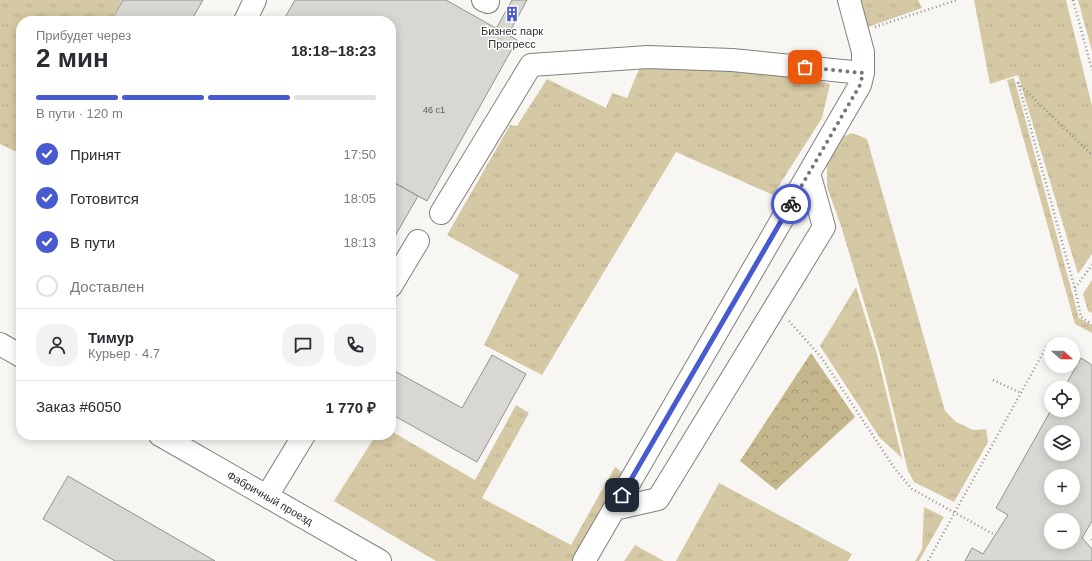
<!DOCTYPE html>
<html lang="ru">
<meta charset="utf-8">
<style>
:root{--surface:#fff;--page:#f2f2f3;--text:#2b2b33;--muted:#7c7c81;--line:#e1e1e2;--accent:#485acf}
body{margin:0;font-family:Helvetica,sans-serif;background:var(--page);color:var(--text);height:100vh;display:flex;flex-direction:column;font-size:15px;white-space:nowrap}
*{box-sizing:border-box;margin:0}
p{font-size:13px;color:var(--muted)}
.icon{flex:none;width:22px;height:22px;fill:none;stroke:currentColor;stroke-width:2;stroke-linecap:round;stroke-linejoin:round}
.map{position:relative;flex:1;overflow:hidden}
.details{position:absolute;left:16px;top:16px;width:380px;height:424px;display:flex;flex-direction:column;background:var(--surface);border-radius:16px;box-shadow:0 2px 10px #0003}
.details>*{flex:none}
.needle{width:26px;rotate:111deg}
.controls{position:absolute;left:1044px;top:337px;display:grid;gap:8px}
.controls a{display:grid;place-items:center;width:36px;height:36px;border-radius:50%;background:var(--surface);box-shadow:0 2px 10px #0003;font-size:20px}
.pin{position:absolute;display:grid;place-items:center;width:34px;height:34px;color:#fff;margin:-17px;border-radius:8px;box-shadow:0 2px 6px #0006}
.courier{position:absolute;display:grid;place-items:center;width:40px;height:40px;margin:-20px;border:3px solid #485acf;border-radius:50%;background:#fff;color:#222;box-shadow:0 1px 5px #0007}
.head em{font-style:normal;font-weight:800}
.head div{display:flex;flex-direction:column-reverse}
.head{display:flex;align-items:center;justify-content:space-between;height:68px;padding:0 20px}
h1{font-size:26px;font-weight:800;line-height:30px}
.bar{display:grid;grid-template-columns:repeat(4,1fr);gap:6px 4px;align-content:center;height:48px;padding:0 20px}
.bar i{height:5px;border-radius:3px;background:var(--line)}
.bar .current{background:var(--accent)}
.bar p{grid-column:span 4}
.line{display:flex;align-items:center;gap:10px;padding:0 20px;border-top:1px solid var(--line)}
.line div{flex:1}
.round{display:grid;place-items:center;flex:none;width:42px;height:42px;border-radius:16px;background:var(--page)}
ol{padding:0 20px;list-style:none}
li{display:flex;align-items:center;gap:12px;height:44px}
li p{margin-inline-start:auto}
li .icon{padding:4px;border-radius:50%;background:var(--accent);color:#fff;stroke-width:4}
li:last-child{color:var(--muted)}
li i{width:22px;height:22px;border:2px solid var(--line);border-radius:50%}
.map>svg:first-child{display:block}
</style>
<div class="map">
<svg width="1092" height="561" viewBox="0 0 1092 561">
<defs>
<pattern id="grass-tufts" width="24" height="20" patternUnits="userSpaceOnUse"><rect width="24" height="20" fill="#d5c8a4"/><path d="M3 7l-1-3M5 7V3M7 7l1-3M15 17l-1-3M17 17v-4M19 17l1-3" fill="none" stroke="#b7ac8e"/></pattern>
<pattern id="forest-crowns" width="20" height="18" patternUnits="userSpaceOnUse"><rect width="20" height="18" fill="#c5b68c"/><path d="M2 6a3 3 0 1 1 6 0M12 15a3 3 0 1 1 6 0" fill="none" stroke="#a09473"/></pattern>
</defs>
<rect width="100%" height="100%" fill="#f8f6f2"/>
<path fill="url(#grass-tufts)" d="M0,0H122L110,21H21V154L0,144Z
M861,0H918L922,8L868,27Z
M974,0H1066L1092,106V254L1078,274L1018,75L990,84Z
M1078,0H1092V51Z
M687,64L808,77L830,84L822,118L773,195L676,152L542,375L484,345L519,275L447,235L510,125L517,126L547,79L606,108L612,93L627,98L640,67Z
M1014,78L1079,318L1092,325V333L1075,324L1007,80Z
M852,133L867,139L945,411L956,422L973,430L986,429L988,442L954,502L914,482L908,471L880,355L841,226L827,187V164L839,138Z
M1092,280V313L1088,311L1083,294Z
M856,287L877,354L902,458L880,438L820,346Z
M516,405L529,413L482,498L571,545L615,467L622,472L572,561H436L334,501L376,435H391V431L475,480Z
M719,483L852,554L848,561H676Z
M924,507L944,517L919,561H915L922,549Z
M635,545L664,561H624Z"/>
<path fill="url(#forest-crowns)" d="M811,353L855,417L776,490L740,461Z"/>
<path fill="#d9d7d2" stroke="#93928d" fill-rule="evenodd" d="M123,0H203L191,21H111Z
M295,0H446L517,40L427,201L391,181V21H283Z
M512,0H527L508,35L496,29Z
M395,183L418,196L391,243V191Z
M492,355L526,374L477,462L391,414V369L462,408Z
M1081,358L1092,365V521L1082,538L1092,549V561H965L972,548L983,554L1008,515L996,508L1051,410H1073V388H1064ZM1051,432H1073V454H1051ZM1051,476H1073V498H1051ZM1051,520H1073V542H1051Z
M68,476L215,561H115L43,519Z"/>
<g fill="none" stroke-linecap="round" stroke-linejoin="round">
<g stroke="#81807b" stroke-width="24">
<path id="minor" d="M483,0L488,2
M245,21L255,0
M441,213L531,65L648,57L732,60L863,73
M391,286L418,241
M0,344L21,356
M160,435L380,561
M267,496L304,435
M614,509L658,499L824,227L809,173
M584,561L860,85L863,73V52L849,0"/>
</g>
<path stroke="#93928f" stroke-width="2.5" stroke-dasharray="1 3" stroke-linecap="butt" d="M1073,0L1092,70
M875,27L957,0
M1018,82L1075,289L1081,317L1092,324
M1018,83L1092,155
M1075,288L1092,265
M789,321L821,357L895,469L912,489L995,535
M993,380L1021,393
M1092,539V540
M928,561L1048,344"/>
<use href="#minor" stroke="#fff" stroke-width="22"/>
</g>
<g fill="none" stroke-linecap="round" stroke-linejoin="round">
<path stroke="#767573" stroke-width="4" stroke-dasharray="0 7.2" d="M791,204L860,85L863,73L805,67"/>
<path stroke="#485acf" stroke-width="5" d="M622,495L791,204"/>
</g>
<defs>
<g id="building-bare" transform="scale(1.2)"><path d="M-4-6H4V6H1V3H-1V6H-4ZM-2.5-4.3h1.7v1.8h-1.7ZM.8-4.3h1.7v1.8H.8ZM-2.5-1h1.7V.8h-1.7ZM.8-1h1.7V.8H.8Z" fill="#485acf" stroke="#fff" stroke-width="2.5" paint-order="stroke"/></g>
</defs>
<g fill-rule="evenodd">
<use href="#building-bare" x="512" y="14"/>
</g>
<g text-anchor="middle" stroke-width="3" stroke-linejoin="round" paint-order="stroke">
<g font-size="9" fill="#5a5a57">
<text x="434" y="113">46 с1</text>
</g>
<g font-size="11" fill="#30302e" stroke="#fff">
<text x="512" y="35">Бизнес парк<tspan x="512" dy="13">Прогресс</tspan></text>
</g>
<g font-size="11" fill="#30302e" stroke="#fff">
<text transform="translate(270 498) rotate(30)" y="4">Фабричный проезд</text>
</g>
</g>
</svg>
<div class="controls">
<a><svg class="needle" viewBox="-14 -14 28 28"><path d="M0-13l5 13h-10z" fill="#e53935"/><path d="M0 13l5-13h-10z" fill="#7c7c81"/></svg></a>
<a><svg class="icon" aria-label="locate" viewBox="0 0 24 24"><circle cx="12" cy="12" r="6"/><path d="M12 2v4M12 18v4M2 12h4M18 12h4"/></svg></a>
<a><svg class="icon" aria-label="layers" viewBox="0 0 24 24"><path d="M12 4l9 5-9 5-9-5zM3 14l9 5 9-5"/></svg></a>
<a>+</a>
<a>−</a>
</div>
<div class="pin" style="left:805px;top:67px;background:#ea580c"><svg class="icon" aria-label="bag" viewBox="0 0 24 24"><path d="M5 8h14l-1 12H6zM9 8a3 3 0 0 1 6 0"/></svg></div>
<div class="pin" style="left:622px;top:495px;background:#1f2937"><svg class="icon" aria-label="home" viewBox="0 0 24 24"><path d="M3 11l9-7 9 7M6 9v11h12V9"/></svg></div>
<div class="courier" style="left:791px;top:204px"><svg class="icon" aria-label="bike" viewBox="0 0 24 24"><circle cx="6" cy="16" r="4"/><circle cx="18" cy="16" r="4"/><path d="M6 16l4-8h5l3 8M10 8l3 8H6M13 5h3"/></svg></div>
<section class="details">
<div class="head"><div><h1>2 мин</h1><p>Прибудет через</p></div><em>18:18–18:23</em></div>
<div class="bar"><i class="current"></i><i class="current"></i><i class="current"></i><i></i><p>В пути · 120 m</p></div>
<ol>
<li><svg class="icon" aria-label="check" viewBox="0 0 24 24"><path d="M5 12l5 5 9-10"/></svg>Принят<p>17:50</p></li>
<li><svg class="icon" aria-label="check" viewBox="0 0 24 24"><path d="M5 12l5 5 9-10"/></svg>Готовится<p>18:05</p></li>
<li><svg class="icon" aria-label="check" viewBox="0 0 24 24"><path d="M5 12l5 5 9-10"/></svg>В пути<p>18:13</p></li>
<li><i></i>Доставлен</li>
</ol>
<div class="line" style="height:72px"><a class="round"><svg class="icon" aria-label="person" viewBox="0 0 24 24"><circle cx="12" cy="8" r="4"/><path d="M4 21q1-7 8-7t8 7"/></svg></a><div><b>Тимур</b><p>Курьер · 4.7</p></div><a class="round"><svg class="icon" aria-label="chat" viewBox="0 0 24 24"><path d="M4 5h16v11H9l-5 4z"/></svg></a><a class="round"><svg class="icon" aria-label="phone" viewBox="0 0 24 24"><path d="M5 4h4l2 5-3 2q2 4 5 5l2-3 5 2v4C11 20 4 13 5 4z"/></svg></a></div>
<div class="line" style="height:52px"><div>Заказ #6050</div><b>1 770 ₽</b></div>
</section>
</div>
